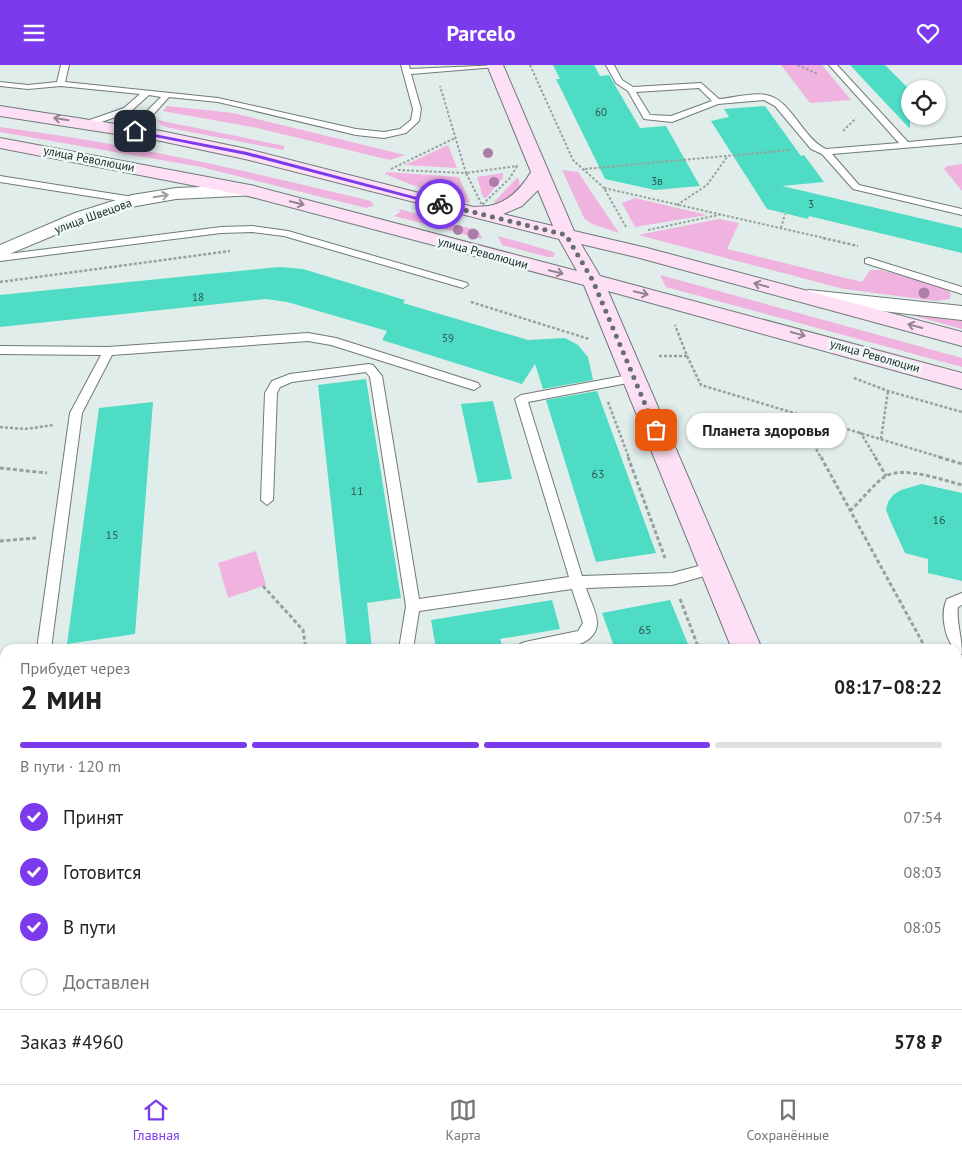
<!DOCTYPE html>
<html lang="ru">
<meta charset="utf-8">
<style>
:root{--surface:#fff;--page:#f2f2f2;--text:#222;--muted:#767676;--line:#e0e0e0;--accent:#7c3aed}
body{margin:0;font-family:"PT Sans",sans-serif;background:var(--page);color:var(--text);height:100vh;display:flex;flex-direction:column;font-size:19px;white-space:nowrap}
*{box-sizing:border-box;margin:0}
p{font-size:16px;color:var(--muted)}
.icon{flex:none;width:28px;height:28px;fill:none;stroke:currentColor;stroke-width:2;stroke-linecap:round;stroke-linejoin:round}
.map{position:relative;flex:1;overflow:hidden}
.details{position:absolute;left:0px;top:579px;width:962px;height:441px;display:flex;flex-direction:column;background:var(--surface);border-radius:15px 15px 0 0;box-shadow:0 1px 4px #0004}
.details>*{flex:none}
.tools{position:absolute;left:901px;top:15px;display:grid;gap:10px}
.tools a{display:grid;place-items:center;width:45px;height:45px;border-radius:50%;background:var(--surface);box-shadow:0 1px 4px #0004;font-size:25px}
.pin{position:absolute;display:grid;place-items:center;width:42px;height:42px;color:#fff;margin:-21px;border-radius:10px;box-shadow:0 2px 8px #0006}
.courier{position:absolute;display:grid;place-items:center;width:50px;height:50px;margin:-25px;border:4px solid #7c3aed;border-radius:50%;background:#fff;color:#222;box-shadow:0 1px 6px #0007}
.bubble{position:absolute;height:35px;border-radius:18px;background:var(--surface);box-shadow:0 1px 4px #0004;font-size:16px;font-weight:700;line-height:35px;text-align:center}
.overview em{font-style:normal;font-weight:700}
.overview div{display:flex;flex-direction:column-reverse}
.overview{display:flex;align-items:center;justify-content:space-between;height:85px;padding:0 20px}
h1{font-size:32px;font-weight:700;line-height:38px}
.bar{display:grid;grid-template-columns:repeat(4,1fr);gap:8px 5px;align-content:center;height:60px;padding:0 20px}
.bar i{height:6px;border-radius:4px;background:var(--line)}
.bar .selected{background:var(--accent)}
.bar p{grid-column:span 4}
.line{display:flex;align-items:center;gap:12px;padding:0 20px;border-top:1px solid var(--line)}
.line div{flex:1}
ol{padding:0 20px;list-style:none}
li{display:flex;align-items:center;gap:15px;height:55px}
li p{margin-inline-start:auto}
li .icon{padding:5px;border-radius:50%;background:var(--accent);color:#fff;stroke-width:4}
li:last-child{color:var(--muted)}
li i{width:28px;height:28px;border:2px solid var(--line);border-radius:50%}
header{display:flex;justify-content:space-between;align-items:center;height:65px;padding:0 20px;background:var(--accent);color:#fff;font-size:22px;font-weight:700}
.tab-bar{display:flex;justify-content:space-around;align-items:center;height:70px;border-top:1px solid var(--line);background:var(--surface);font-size:14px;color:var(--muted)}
.tab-bar a{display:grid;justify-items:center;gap:2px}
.tab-bar .selected{color:var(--accent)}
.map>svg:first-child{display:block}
</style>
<header><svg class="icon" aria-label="menu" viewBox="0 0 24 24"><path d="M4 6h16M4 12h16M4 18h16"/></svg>Parcelo<svg class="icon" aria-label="heart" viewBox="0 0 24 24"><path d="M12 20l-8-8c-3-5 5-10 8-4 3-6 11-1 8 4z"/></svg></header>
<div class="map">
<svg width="962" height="1019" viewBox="0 0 962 1019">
<rect width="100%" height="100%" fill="#e1edea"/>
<path fill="#f0b3df" d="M781,0H822L851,35L810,38Z
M167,41L233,48L405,90L390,95L257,63L163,46Z
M157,55L285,81L283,85L170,63L161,60Z
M0,62C125,78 248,106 371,136L374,141L366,143L201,102L0,67Z
M448,80L457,103L405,100Z
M962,99V126L944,104L947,101Z
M562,105L578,107L619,168L592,159L584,153Z
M387,107L459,112L470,138L437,130L385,109Z
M503,108V113L486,133L483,132L477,112Z
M518,112L521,125L497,140L494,137Z
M635,133L707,150L635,162L622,138Z
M399,144L479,166L482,174L394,151L400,147Z
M719,154L739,158L727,184L862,217L870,205H881L946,223L951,229L950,234L936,236L844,224L638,170Z
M498,171L551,186L555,189L553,192H548L502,180Z
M660,210L962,293V302L666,222Z
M904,248L962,256V264Z
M256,486L266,520L228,533L218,498Z"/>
<path fill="#4edcc5" d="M553,0H594L600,11L609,10L640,63L666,61L700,121L655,125L605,114L556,14H560Z
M850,0H885L910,25V64Z
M765,41L801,91L804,90L824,117L782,121L962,163V188L809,151L808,154L767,144L711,56L729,52L724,44Z
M279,202L303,204L405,235L403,238L528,275L565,273L578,280L588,292L593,315L543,324L535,299L522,319L382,275L387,266L287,237L265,234L0,262V230Z
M366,314L401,533L367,538L372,584H347L318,320Z
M597,326L656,488L596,497L546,335Z
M493,336L512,414L478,418L461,339Z
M153,337L135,569L67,579L99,343Z
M922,419L962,428V516L928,508V494L905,488L890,455L886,445L888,437L893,430L901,425Z
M552,535L560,564L500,574L502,580L477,584H436L431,555Z
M670,535L690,584H615L602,548Z"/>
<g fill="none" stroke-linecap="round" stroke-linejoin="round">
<g stroke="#707a78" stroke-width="2">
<path id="service" d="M61,0H69L65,17L218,33L356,64L384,67L400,64L411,55L413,44L401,0H409L410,4L500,0L496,2L411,9L421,44L419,56L406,68L384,73L356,70L218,37L169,32L152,51L147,60L155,69L151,72L139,60L145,48L161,32L149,30L130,47L87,62L83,59L84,57L124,43L140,29L61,21L28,24L0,21V17L28,20L57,17Z
M606,0H614L622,15L633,22L701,18L719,34C733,33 752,27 766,30C791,34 803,74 826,84L899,78L829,0H837L908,77L962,72V78L832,89L859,120L962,144V150L853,124L822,89L811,84L775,41L764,35L718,39L672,57L644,54L628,26L616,18ZM699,23L712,36L671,51L650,50L636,27Z
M0,111L133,132L138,135L133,138L0,117Z
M253,161L288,166L467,218L468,220L463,223L284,171L253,167L221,168L0,196V190L221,162Z
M869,193L962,222V229L865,198V194Z
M308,268L336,273L478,318L480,321L474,325L331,280L308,276L112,290L82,348L51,584H37L70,348L101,290L0,289V281L108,282Z
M369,299L373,300L382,311L419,534L569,512L515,334L521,330L634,309L638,310V316L528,337L582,511L672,508L714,497L719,499L721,503L719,507L672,520L586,523C589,533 598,549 597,560C593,589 539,584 518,584L520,579L525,577L578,566L583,558L572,524L419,546L413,584H399L406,541L370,312L366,307L292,317L280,322L277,328L273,435L267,440L261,435L265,328L272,316L290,309Z
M962,528V540L958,542C956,556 962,572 962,589C946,583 939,550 947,534Z
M5,624V638L0,639V625Z
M962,670V686L958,687V672Z
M5,730V746L0,747V731Z
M5,989V1009L0,1010V990Z
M55,1015H75L76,1019H56Z
M809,1015H829L830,1019H810Z"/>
</g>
<g stroke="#707a78" stroke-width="2">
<path id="minor" d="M250,120L257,122L259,126L257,130L176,134L136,141L88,156L0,193V180L75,148L132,130L176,123Z
M809,225L962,241V255L802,237L799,232L802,227Z
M5,889V925L0,927V891Z"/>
</g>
<g stroke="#707a78" stroke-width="2">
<path id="secondary" d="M487,0H503L574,166L647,183L962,267V281L636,192L581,179L600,211L962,308V324L608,226L762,584H732L584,220L248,131L0,83V73L250,120L577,206L559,174L245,94L161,76L0,51V41L161,66L247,84L474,142C480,141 487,142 493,140C511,135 522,122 531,107ZM538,125L553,161L503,149L522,141Z
M908,1015H948L949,1019H909Z"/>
</g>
<path stroke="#97a09e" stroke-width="2" stroke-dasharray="2.5 2" stroke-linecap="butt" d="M530,0L573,95L604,123
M798,0L818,9
M843,66L856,53
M517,101L510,113L482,140L466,108Z
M391,104L455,73
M585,104L790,85
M398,105L466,108L440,21
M677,140L707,120L727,92
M626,162L604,123L828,174
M781,163L785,149
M648,165L723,149"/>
<path stroke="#97a09e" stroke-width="2.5" stroke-dasharray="3 2" stroke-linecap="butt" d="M823,173L858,181
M0,217L230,186
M471,237L589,274
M659,291H687L675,260
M687,291L701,320L943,393
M854,313L888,326L962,347
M608,337L629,393
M797,349L821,393
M0,362L25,364L54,360
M860,367L876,393
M881,374L888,326"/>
<path stroke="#97a09e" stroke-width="3" stroke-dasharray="4 2.5" stroke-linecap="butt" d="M628,392L665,493
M821,392L926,584
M875,392L886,411
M939,392L962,399
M0,403L47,408
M850,446C860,437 875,417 886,411C904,401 943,415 962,420
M0,476L36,473
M263,521L303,565L306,584
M680,534L699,584
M958,632L962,631"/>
<path stroke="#97a09e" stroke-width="4" stroke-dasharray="5 3" stroke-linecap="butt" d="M958,971L962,981
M107,1015V1019
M877,1015L879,1019"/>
<use href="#service" fill="#fff" fill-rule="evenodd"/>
<use href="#minor" fill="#fff" fill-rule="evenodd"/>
<use href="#secondary" fill="#fde0f5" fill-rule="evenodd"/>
</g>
<g fill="#ac7da6">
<circle cx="488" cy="88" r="5"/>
<circle cx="494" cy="117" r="5"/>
<circle cx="439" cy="159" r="5"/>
<circle cx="458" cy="165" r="5"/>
<circle cx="473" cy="169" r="5.5"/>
<circle cx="924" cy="228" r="5.5"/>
</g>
<defs><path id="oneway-shaft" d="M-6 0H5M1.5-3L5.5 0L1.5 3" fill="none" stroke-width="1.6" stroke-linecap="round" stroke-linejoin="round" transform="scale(1.25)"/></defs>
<g stroke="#91848e">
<use href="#oneway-shaft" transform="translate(61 54) rotate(-171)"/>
<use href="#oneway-shaft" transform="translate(297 138) rotate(14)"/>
<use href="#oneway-shaft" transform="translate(556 207) rotate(14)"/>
<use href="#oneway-shaft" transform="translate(761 220) rotate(-165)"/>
<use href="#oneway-shaft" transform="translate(641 228) rotate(14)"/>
<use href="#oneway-shaft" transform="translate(915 261) rotate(-165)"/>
<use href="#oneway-shaft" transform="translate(798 269) rotate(15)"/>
</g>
<use stroke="#9d9f9e" href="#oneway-shaft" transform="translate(161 131) rotate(-9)"/>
<path fill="#7c3aed" d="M133,65L247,87L443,139L440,141L246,90L135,68Z"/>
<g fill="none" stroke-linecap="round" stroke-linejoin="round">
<path stroke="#676e6c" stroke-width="5" stroke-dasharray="0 9" d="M440,139L566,170L593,216L656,365"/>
</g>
<g text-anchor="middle" stroke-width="5" stroke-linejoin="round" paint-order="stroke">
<g font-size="11" fill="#2f564f">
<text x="601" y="51">60</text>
<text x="657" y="120">3в</text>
<text x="811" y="143">3</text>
<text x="198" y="236">18</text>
<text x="448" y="277">59</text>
</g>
<g font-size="12" fill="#252928" stroke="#eefaf7">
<text transform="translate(89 94) rotate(11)" y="4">улица Революции</text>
<text transform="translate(93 151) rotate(-20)" y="4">улица Швецова</text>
<text transform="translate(483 188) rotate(15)" y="4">улица Революции</text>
<text transform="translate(875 291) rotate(16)" y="4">улица Революции</text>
</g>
<g font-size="12" fill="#2f564f">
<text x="598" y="413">63</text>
<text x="357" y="430">11</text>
<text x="939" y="459">16</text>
<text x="112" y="474">15</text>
<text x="645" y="569">65</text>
</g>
</g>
</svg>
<div class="tools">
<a><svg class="icon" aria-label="locate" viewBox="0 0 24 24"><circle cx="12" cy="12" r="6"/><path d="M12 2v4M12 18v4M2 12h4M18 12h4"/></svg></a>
</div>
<div class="pin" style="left:656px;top:365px;background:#ea580c"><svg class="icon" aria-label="bag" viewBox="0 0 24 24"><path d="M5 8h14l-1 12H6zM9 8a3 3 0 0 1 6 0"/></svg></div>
<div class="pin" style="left:135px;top:66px;background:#1f2937"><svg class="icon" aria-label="home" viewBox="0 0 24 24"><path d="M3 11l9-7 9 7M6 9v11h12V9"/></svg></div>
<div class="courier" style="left:440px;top:139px"><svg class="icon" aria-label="bike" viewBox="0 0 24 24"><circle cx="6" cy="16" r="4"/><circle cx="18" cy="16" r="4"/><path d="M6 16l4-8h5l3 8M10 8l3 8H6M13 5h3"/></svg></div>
<div class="bubble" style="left:686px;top:348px;width:160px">Планета здоровья</div>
<section class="details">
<div class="overview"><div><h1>2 мин</h1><p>Прибудет через</p></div><em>08:17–08:22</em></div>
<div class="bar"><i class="selected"></i><i class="selected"></i><i class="selected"></i><i></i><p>В пути · 120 m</p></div>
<ol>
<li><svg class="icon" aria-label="check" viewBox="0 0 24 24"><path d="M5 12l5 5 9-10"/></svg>Принят<p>07:54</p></li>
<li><svg class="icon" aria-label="check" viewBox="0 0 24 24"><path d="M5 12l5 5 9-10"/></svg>Готовится<p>08:03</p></li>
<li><svg class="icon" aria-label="check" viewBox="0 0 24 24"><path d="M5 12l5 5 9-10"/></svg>В пути<p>08:05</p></li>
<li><i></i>Доставлен</li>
</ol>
<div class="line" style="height:65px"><div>Заказ #4960</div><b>578 ₽</b></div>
</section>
</div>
<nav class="tab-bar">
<a class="selected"><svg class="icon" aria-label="home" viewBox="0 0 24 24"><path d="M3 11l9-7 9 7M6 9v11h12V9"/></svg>Главная</a>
<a><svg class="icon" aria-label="map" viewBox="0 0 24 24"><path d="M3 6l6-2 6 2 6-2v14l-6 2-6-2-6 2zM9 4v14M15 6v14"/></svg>Карта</a>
<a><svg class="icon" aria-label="saved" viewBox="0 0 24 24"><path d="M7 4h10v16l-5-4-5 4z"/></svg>Сохранённые</a>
</nav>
